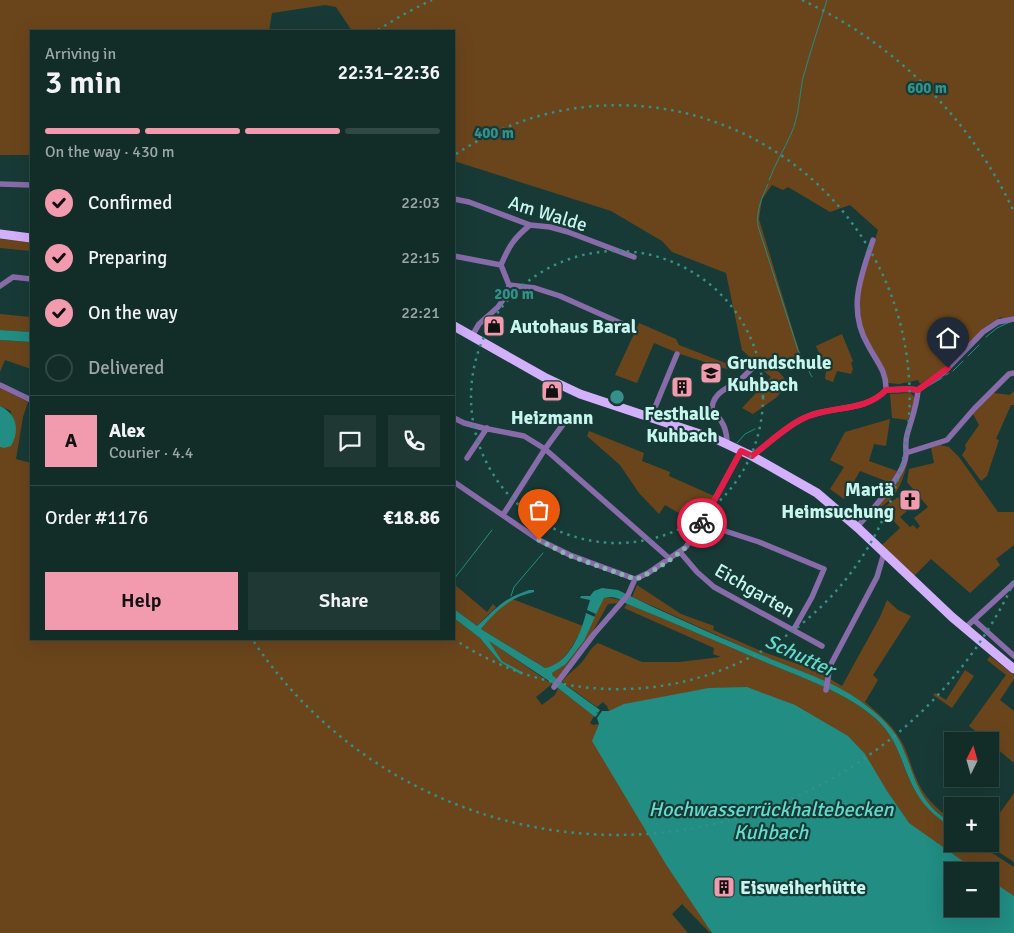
<!DOCTYPE html>
<meta charset="utf-8">
<style>
:root{--surface:#122c28;--page:#1f3834;--text:#f1f3f6;--muted:#9ca7a8;--line:#314845;--accent:#f29aae}
body{margin:0;font-family:Signika,sans-serif;background:var(--page);color:var(--text);height:100vh;display:flex;flex-direction:column;font-size:19px;white-space:nowrap}
*{box-sizing:border-box;margin:0}
p{font-size:16px;color:var(--muted)}
.icon{flex:none;width:28px;height:28px;fill:none;stroke:currentColor;stroke-width:2;stroke-linecap:round;stroke-linejoin:round}
.map{position:relative;flex:1;overflow:hidden}
.sheet{position:absolute;left:30px;top:30px;width:425px;height:610px;display:flex;flex-direction:column;background:var(--surface);border-radius:0px;box-shadow:0 5px 20px #0002,0 0 0 1px var(--line)}
.sheet>*{flex:none}
.needle{width:32px;rotate:5deg}
.controls{position:absolute;left:944px;top:732px;display:grid;gap:10px}
.controls a{display:grid;place-items:center;width:55px;height:55px;border-radius:0px;background:var(--surface);box-shadow:0 5px 20px #0002,0 0 0 1px var(--line);font-size:25px}
.pin{position:absolute;display:grid;place-items:center;width:42px;height:42px;color:#fff;margin:-51px -21px;border-radius:50% 50% 50% 0;rotate:-45deg;box-shadow:0 0 5px #0007}
.pin .icon{rotate:45deg}
.courier{position:absolute;display:grid;place-items:center;width:50px;height:50px;margin:-25px;border:4px solid #e11d48;border-radius:50%;background:#fff;color:#222;box-shadow:0 1px 6px #0007}
.overview em{font-style:normal;font-weight:600}
.overview div{display:flex;flex-direction:column-reverse}
.overview{display:flex;align-items:center;justify-content:space-between;height:85px;padding:0 15px}
h1{font-size:32px;font-weight:600;line-height:38px}
.bar{display:grid;grid-template-columns:repeat(4,1fr);gap:8px 5px;align-content:center;height:60px;padding:0 15px}
.bar i{height:6px;border-radius:4px;background:var(--line)}
.bar .selected{background:var(--accent)}
.bar p{grid-column:span 4}
.line{display:flex;align-items:center;gap:12px;padding:0 15px;border-top:1px solid var(--line)}
.line div{flex:1}
.round{display:grid;place-items:center;flex:none;width:52px;height:52px;border-radius:0px;background:var(--page)}
ol{padding:0 15px;list-style:none}
li{display:flex;align-items:center;gap:15px;height:55px}
li p{margin-inline-start:auto}
li .icon{padding:5px;border-radius:50%;background:var(--accent);color:#111;stroke-width:4}
li:last-child{color:var(--muted)}
li i{width:28px;height:28px;border:2px solid var(--line);border-radius:50%}
.action{display:flex;gap:10px;margin-top:auto;padding:10px 15px}
.action a{flex:1;height:58px;border-radius:0px;background:var(--accent);color:#111;font-size:20px;font-weight:600;line-height:58px;text-align:center}
.action a+a{background:var(--page);color:var(--text)}
.map>svg:first-child{display:block}
</style>
<div class="map">
<svg width="1014" height="933" viewBox="0 0 1014 933">
<rect width="100%" height="100%" fill="#183a36"/>
<path fill="#6a451c" d="M0,0H1014V317L1004,319L1001,317L990,324L947,367L920,384L918,380L899,384L888,383C885,364 871,350 864,332C859,320 860,305 859,292L878,230L850,205L830,212L788,187L783,190L772,185L762,199L759,219L800,354L779,367L761,357L755,362L742,350L726,273L672,252L662,241L611,211L454,161V31H352L336,7L325,5L272,13L269,31H31V155H0Z
M0,239L31,242V251L0,248Z
M0,314L31,317V332L0,330Z
M639,323L676,339L679,345L733,366L730,370L680,354L654,343L637,383L615,375Z
M842,334L853,361L851,363L853,369L851,374L837,371L833,382L825,379L826,371L820,370V367L824,364L816,346Z
M0,340L31,342V369L5,360L0,372Z
M762,365C772,365 784,374 787,384L777,397L753,414L742,408L771,377L760,368Z
M0,388L28,402L23,417L16,459L31,463V639H454V618L480,638L500,662L520,674L519,672L502,661L489,641L552,684L536,697L542,705L555,695L558,688L594,716L590,723L593,725L599,724L598,719L603,712L609,711L607,706L603,702L597,707L562,682C567,674 576,669 582,662C588,655 590,648 598,643L642,662H679L721,657L713,654L714,648L624,608L627,604C674,623 720,643 767,663C803,678 845,692 875,718C900,740 901,767 917,794C925,807 940,819 952,828V844H978L1014,867V902L990,886V871H967L901,828L726,902L710,933L682,904L672,914L688,933H0V447L4,448L11,411L0,406Z
M1014,391V405H1011L996,439L999,440L987,476L981,481L962,455L966,449L965,445L979,425L973,414L994,393L1010,395Z
M910,393L914,396L915,399L908,420L892,418L890,394Z
M890,419L886,446L874,444L869,461L897,471L891,483L860,471L844,499L830,489L844,467L830,460L845,432Z
M589,431L644,453L642,461L670,472L669,476L714,496L698,524L665,505L659,514L639,493L620,465L587,436Z
M940,445L949,447L959,457L998,512H1014V545L996,559L1000,565L970,593L931,559L914,576L882,545L900,528L883,508L898,497L908,510L900,517L910,527L913,525L917,529L920,526L914,518L928,507L907,482L909,469L934,463L931,448Z
M908,460C903,480 899,495 881,507L879,505Z
M454,584L487,612L493,604L496,607L477,626L454,609Z
M637,585L681,614L714,626L713,630L766,653L830,675V679L842,686L880,617L887,600L898,610L911,616L873,675L878,680L865,702C879,714 891,724 900,739C910,755 912,774 922,790C929,802 941,812 952,820V823C943,817 931,808 924,798C905,773 906,743 881,718C851,688 809,675 771,659C724,639 678,617 632,597Z
M607,597L620,600L618,603L608,604L592,633L557,679L553,676L552,673L566,664L584,641L600,603L604,598Z
M512,599L583,626C575,642 565,665 545,668L481,629L499,608Z
M990,656L1014,675V679L1000,700L1014,711V763L990,743V741H988L969,726L1006,675L987,660Z
M965,670L974,676L952,708L933,695L935,693L946,700Z
M1014,793V862L986,844H990V827Z"/>
<path fill="#218d83" d="M0,330L31,332V342L0,340Z
M0,406C17,414 20,430 11,446L4,448L0,447Z
M602,588L618,590C668,615 720,637 771,659C804,673 839,683 867,706C880,716 892,727 900,742C917,778 915,800 952,823V828C939,819 925,808 917,794C901,767 900,740 875,718C845,692 803,678 767,663C720,643 674,623 627,604C620,599 613,595 604,598L596,614L587,610L590,600L580,598L581,596H590L594,591Z
M529,590H534V592C510,597 496,611 481,629L545,668C568,664 581,634 586,613L595,617L584,641L566,664L552,673L553,676L600,710L598,713L596,712L598,714L595,717L549,681L489,641L502,661L522,672L520,674L500,662L480,638L454,618V609L477,626C498,607 501,600 529,590Z
M747,687L795,705L848,736L865,754L887,791L909,823L977,871H952V909H990V880L1014,896V933H712L667,866L592,741L599,724L597,718L602,711H609L624,704L709,688Z"/>
<g fill="none" stroke-linecap="round" stroke-linejoin="round">
<path stroke="#218d83" stroke-width="1" d="M769,180C775,164 784,150 791,134C799,117 799,97 803,78C810,52 819,26 827,0
M768,184C762,198 756,210 758,226L798,350L812,377
M986,337L997,328L1010,322
M968,356L979,345
M953,371L963,361
M946,375L949,373
M930,385L942,378
M737,443L745,434L755,429
M454,579L492,530
M511,596L514,587L543,553"/>
<path stroke="#886ba9" stroke-width="5.5" d="M0,184L31,185
M454,199L469,202L530,225L550,227L568,232L634,257
M873,240C861,276 847,309 868,345C876,361 887,371 886,390
M454,256L501,265
M509,285L535,288L560,296L625,325
M0,286L13,277L31,279
M472,336L479,324L498,307L507,294L509,285L501,265C509,246 514,238 530,225
M0,385L31,400
M651,417L677,354
M454,418L464,423L483,428L524,436L545,449L670,559
M727,444C727,429 723,421 712,410C712,392 729,388 741,379C748,373 753,367 759,361
M906,453L947,440L974,409L1009,374L1014,373
M752,456C768,444 784,428 802,419C828,405 865,413 886,390L909,389L918,390L943,373L983,332L998,322L1014,319
M467,458L487,428
M454,482L539,540L570,555L635,579
M503,515L545,449L567,419
M704,519L722,530L759,542L824,569L812,597L794,629
M857,527C871,511 905,475 906,454C906,447 905,442 907,435C911,420 917,406 918,390
M680,552L697,572L714,587L822,646
M974,620L1014,656
M965,628L1014,583
M554,687L594,634L628,595L635,579L648,573L686,547L704,519L741,451
M826,690L830,666L877,577L884,553"/>
<path stroke="#d3b0fc" stroke-width="9" d="M0,234L31,238
M454,326L544,377L580,394L718,440L752,456L817,493L858,528L952,617L1014,669"/>
</g>
<g fill="none" stroke-linecap="round" stroke-linejoin="round">
<path stroke="#89b4ae" stroke-width="5" stroke-dasharray="0 9" d="M539,540L570,556L635,579C644,578 680,554 686,547C692,540 696,531 702,523"/>
<path stroke="#e11d48" stroke-width="6" d="M702,523L741,451L752,456C768,444 784,428 802,419C828,405 865,413 886,390L909,389L918,390L948,368"/>
</g>
<g fill="none" stroke="#349088" stroke-width="2.5" stroke-dasharray="2.5 5">
<circle cx="617" cy="397" r="146"/>
<path d="M456 154A292 292 0 1 1 454 639"/>
<path d="M1014 582A438 438 0 0 1 254 642M378 30A438 438 0 0 1 432 0M802 0A438 438 0 0 1 1014 212"/>
</g>
<defs>
<g id="shop-square" transform="scale(1.125)"><rect x="-9" y="-9" width="18" height="18" rx="4" fill="#f29aae" stroke="#183a36"/><path d="M-5-2.5h2.3a2.7 3.5 0 0 1 5.4 0H5L5.5 6h-11ZM-1.5-2.5h3a1.5 2.3 0 0 0-3 0Z" fill="#111"/></g>
<g id="school-square" transform="scale(1.125)"><rect x="-9" y="-9" width="18" height="18" rx="4" fill="#f29aae" stroke="#183a36"/><path d="M0-5L7-2L0 1L-7-2ZM-4 1L0 2.5L4 1V4Q0 6-4 4Z" fill="#111"/></g>
<g id="building-square" transform="scale(1.125)"><rect x="-9" y="-9" width="18" height="18" rx="4" fill="#f29aae" stroke="#183a36"/><path d="M-4-6H4V6H1V3H-1V6H-4ZM-2.5-4.3h1.7v1.8h-1.7ZM.8-4.3h1.7v1.8H.8ZM-2.5-1h1.7V.8h-1.7ZM.8-1h1.7V.8H.8Z" fill="#111"/></g>
<g id="church-square" transform="scale(1.125)"><rect x="-9" y="-9" width="18" height="18" rx="4" fill="#f29aae" stroke="#183a36"/><path d="M-1.2-6h2.4v3.5h3.3v2.4h-3.3V6h-2.4V-.1h-3.3v-2.4h3.3Z" fill="#111"/></g>
</defs>
<g fill-rule="evenodd">
<use href="#shop-square" x="494" y="326"/>
<use href="#school-square" x="711" y="373"/>
<use href="#building-square" x="682" y="387"/>
<use href="#shop-square" x="552" y="391"/>
<use href="#church-square" x="910" y="500"/>
<use href="#building-square" x="724" y="887"/>
</g>
<g text-anchor="middle" stroke-width="4.5" stroke-linejoin="round" paint-order="stroke">
<g font-size="19" fill="#c6f6ee" stroke="#183a36">
<text transform="translate(548 213) rotate(17)" y="7">Am Walde</text>
<text transform="translate(755 590) rotate(30)" y="7">Eichgarten</text>
</g>
<g font-size="19" font-weight="bold" fill="#c6f6ee" stroke="#183a36" text-anchor="start">
<text x="510" y="333">Autohaus Baral</text>
<text x="727" y="369">Grundschule<tspan x="727" dy="22">Kuhbach</tspan></text>
<text x="682" y="420" text-anchor="middle">Festhalle<tspan x="682" dy="22">Kuhbach</tspan></text>
<text x="552" y="424" text-anchor="middle">Heizmann</text>
<text x="894" y="496" text-anchor="end">Mariä<tspan x="894" dy="22">Heimsuchung</tspan></text>
<text x="740" y="894">Eisweiherhütte</text>
</g>
<g font-size="20" font-style="italic" fill="#61dcce" stroke="#183a36">
<text transform="translate(800 655) rotate(25)" y="7">Schutter</text>
<text x="771" y="816">Hochwasserrückhaltebecken<tspan x="771" dy="23">Kuhbach</tspan></text>
</g>
</g>
<circle cx="617" cy="397" r="8" fill="#349088" stroke="#183a36" stroke-width="2.5"/>
<g font-size="15" text-anchor="middle" font-weight="bold" fill="#349088" stroke="#183a36" stroke-width="4.5" stroke-linejoin="round" paint-order="stroke">
<text x="927" y="93">600 m</text>
<text x="494" y="138">400 m</text>
<text x="514" y="299">200 m</text>
</g>
</svg>
<div class="controls">
<a><svg class="needle" viewBox="-14 -14 28 28"><path d="M0-13l5 13h-10z" fill="#e53935"/><path d="M0 13l5-13h-10z" fill="#9ca7a8"/></svg></a>
<a>+</a>
<a>−</a>
</div>
<div class="pin" style="left:539px;top:540px;background:#ea580c"><svg class="icon" aria-label="bag" viewBox="0 0 24 24"><path d="M5 8h14l-1 12H6zM9 8a3 3 0 0 1 6 0"/></svg></div>
<div class="pin" style="left:948px;top:368px;background:#1f2937"><svg class="icon" aria-label="home" viewBox="0 0 24 24"><path d="M3 11l9-7 9 7M6 9v11h12V9"/></svg></div>
<div class="courier" style="left:702px;top:523px"><svg class="icon" aria-label="bike" viewBox="0 0 24 24"><circle cx="6" cy="16" r="4"/><circle cx="18" cy="16" r="4"/><path d="M6 16l4-8h5l3 8M10 8l3 8H6M13 5h3"/></svg></div>
<section class="sheet">
<div class="overview"><div><h1>3 min</h1><p>Arriving in</p></div><em>22:31–22:36</em></div>
<div class="bar"><i class="selected"></i><i class="selected"></i><i class="selected"></i><i></i><p>On the way · 430 m</p></div>
<ol>
<li><svg class="icon" aria-label="check" viewBox="0 0 24 24"><path d="M5 12l5 5 9-10"/></svg>Confirmed<p>22:03</p></li>
<li><svg class="icon" aria-label="check" viewBox="0 0 24 24"><path d="M5 12l5 5 9-10"/></svg>Preparing<p>22:15</p></li>
<li><svg class="icon" aria-label="check" viewBox="0 0 24 24"><path d="M5 12l5 5 9-10"/></svg>On the way<p>22:21</p></li>
<li><i></i>Delivered</li>
</ol>
<div class="line" style="height:90px"><b class="round" style="background:var(--accent);color:#111">A</b><div><b>Alex</b><p>Courier · 4.4</p></div><a class="round"><svg class="icon" aria-label="chat" viewBox="0 0 24 24"><path d="M4 5h16v11H9l-5 4z"/></svg></a><a class="round"><svg class="icon" aria-label="phone" viewBox="0 0 24 24"><path d="M5 4h4l2 5-3 2q2 4 5 5l2-3 5 2v4C11 20 4 13 5 4z"/></svg></a></div>
<div class="line" style="height:65px"><div>Order #1176</div><b>€18.86</b></div>
<div class="action"><a>Help</a><a>Share</a></div>
</section>
</div>
